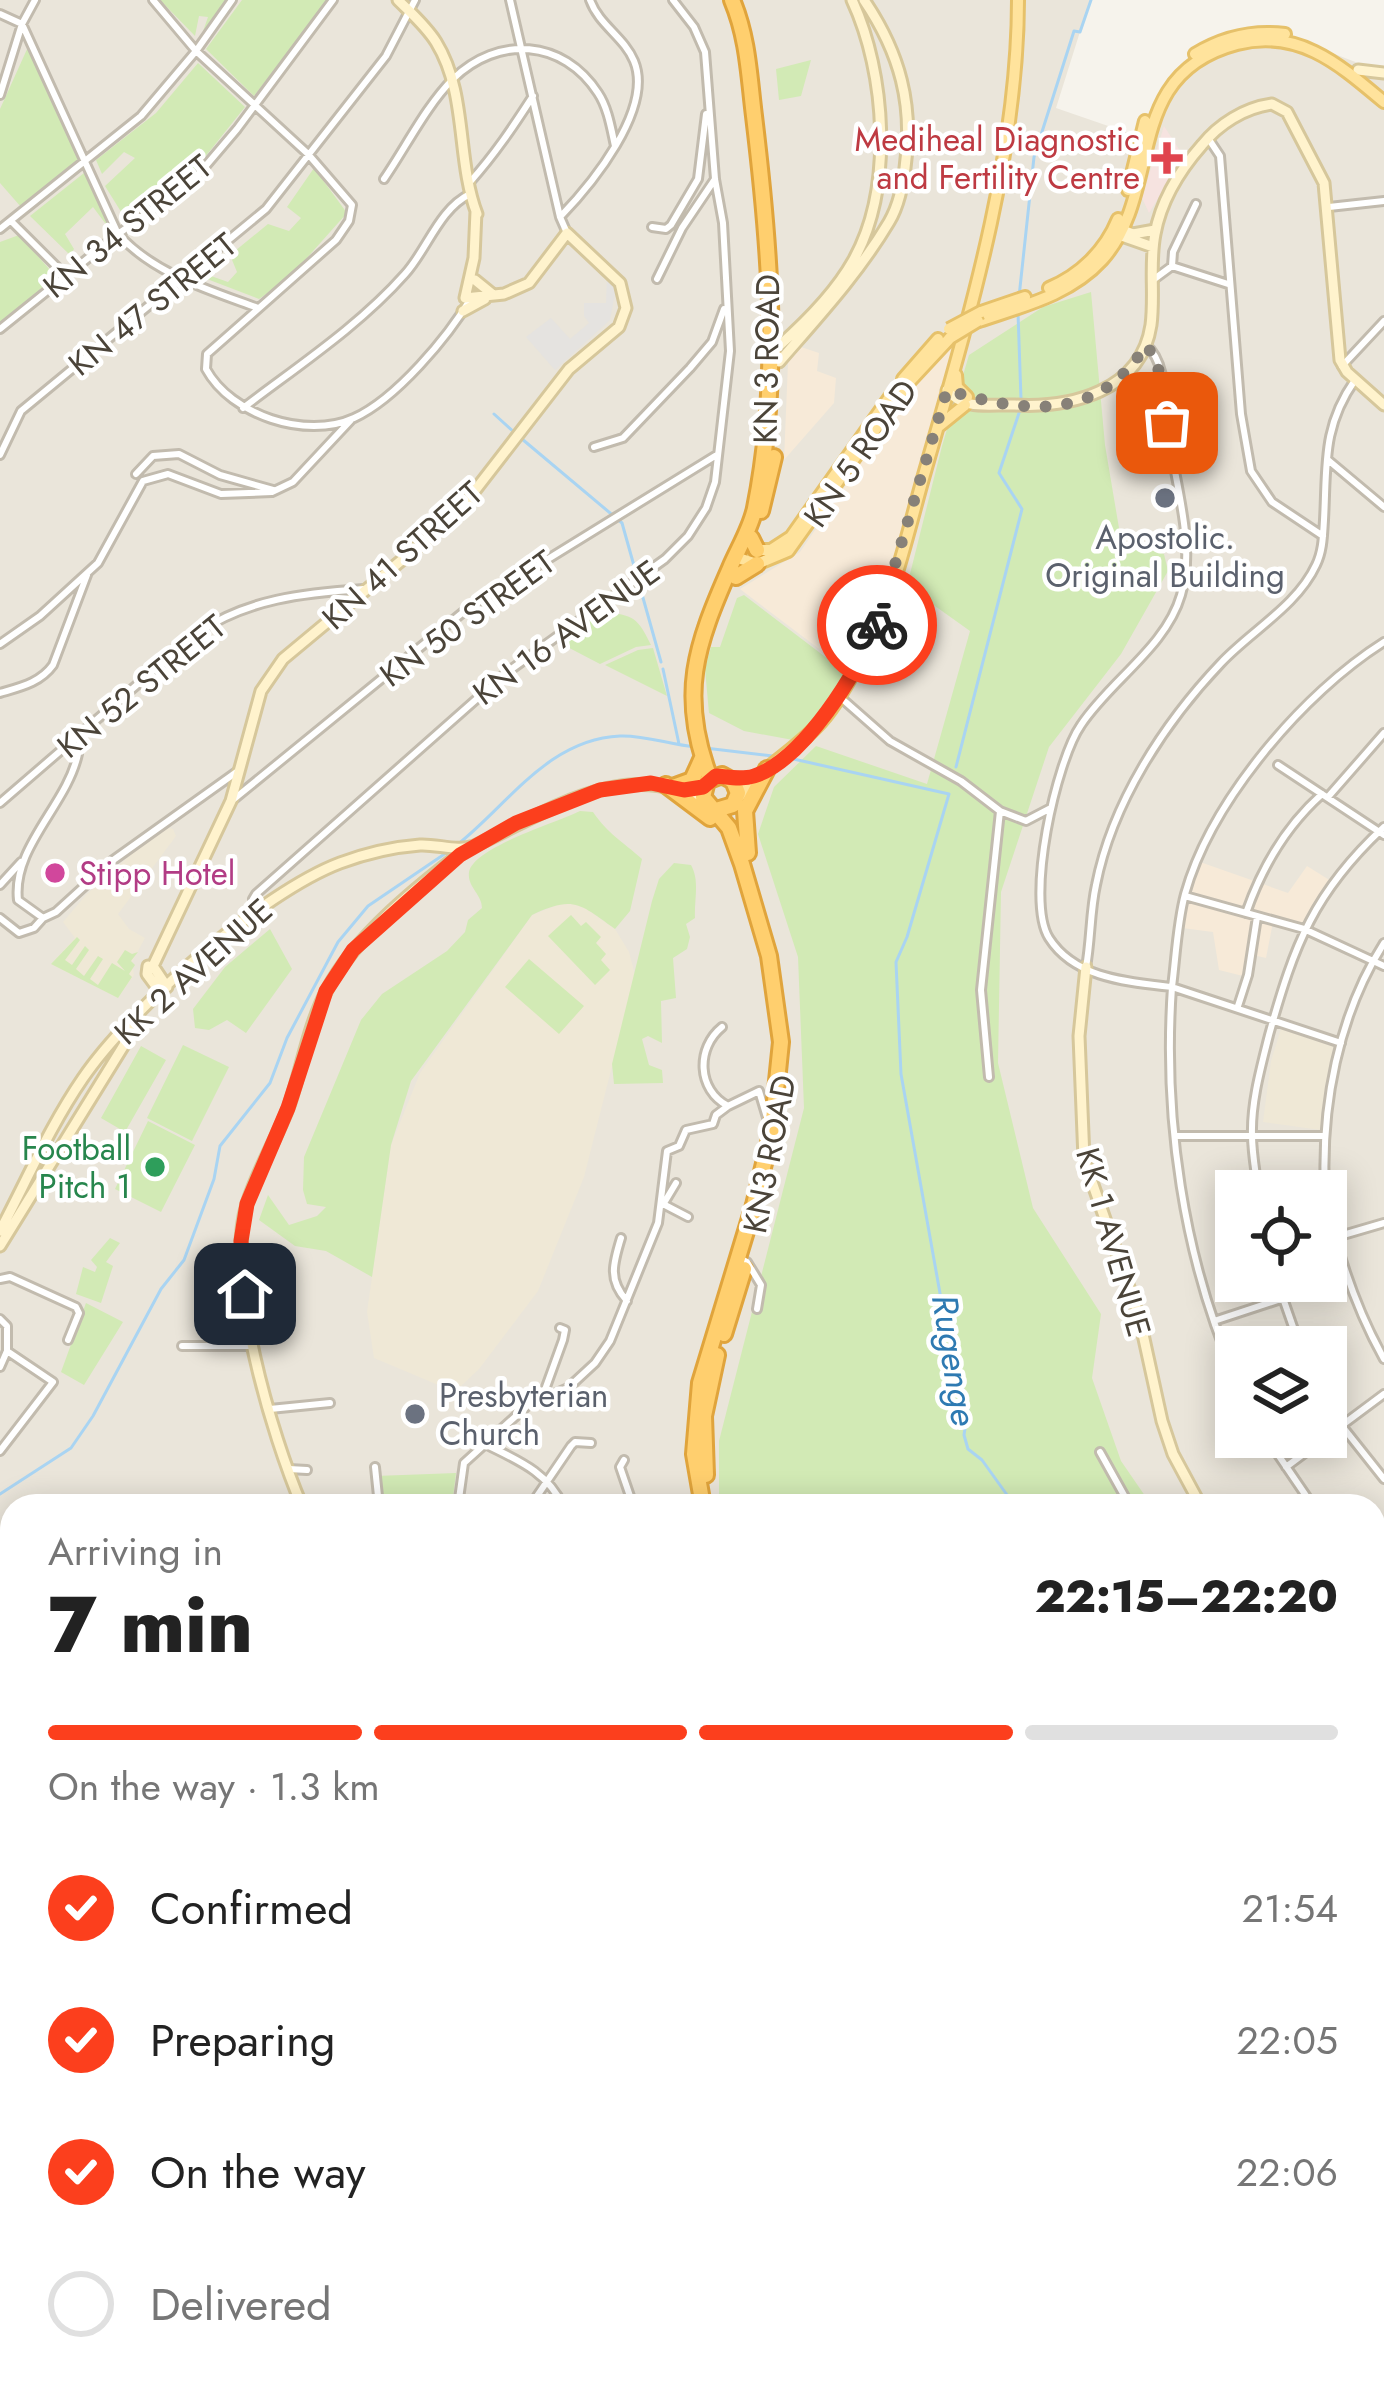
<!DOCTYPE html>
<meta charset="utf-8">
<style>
:root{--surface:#fff;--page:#f6f6f6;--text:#222;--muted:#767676;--line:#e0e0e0;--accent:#fc3f1d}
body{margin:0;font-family:Jost,sans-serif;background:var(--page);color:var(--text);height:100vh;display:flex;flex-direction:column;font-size:45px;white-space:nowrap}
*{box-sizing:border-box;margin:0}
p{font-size:39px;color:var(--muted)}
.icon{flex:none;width:66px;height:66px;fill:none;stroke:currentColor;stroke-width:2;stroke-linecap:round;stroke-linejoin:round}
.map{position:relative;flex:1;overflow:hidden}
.side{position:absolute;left:0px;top:1494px;width:1386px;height:903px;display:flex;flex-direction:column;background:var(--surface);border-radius:36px 36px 0 0;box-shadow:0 6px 30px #0003}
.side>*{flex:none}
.controls{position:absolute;left:1215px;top:1170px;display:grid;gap:24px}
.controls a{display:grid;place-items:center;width:132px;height:132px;border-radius:0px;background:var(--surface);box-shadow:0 6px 30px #0003;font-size:60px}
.pin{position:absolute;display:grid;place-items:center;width:102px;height:102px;color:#fff;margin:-51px;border-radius:24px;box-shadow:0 6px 18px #0006}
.courier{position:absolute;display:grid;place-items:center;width:120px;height:120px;margin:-60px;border:9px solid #fc3f1d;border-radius:50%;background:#fff;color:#222;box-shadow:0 3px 15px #0007}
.overview em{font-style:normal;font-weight:800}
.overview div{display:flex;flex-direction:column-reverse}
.overview{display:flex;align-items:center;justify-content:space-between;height:204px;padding:0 48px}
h1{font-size:78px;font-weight:800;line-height:90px}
.bar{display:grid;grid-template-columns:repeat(4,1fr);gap:18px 12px;align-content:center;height:144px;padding:0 48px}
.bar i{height:15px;border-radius:9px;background:var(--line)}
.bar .current{background:var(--accent)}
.bar p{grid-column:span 4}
ol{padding:0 48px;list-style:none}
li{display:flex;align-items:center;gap:36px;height:132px}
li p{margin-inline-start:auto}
li .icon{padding:12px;border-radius:50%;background:var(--accent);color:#fff;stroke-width:4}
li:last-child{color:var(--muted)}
li i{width:66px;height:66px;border:6px solid var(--line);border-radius:50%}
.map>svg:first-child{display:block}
</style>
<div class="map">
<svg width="1384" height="2395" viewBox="0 0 1384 2395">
<rect width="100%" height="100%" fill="#f6f3ec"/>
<path fill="#eae5da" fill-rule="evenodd" d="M0,0H1090L1056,108L1143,138L1166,88L1222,43L1293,38L1384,73V2395H0ZM1236,1191H1326V1281H1236ZM1236,1347H1326V1437H1236ZM12,1506H1374V2385H12Z"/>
<path fill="#f7ead8" d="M954,341L898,546L851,673L740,589L800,552L924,371Z
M798,346L819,353L817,371L836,378L834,403L784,460L788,363Z
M1200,862L1288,893L1307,866L1331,881L1303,925L1274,917L1266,958L1248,954L1243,976L1219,970L1213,932L1182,928Z"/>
<path fill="#efe8d6" d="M163,826L173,829L176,836L118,914L129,929L145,938L132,962L134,975L118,998L51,964L75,938L63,922L86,895Z
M562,903H578L615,929L629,952L635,975L584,1177L538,1291L479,1369L461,1386L436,1384L374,1358L367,1312L391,1145L420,1073L532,915Z
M1281,1029L1334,1045L1321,1130L1263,1122L1271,1061Z"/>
<path fill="#f6e3e0" d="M1164,126L1184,157L1149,213L1142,198Z"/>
<path fill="#d2eab5" d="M160,0H229L201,37L208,17L199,16L195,36Z
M242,0H328L254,96L206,49Z
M28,47L80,160L21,207L0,183V109Z
M811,60L801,96L779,100L776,69Z
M198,63L245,107L185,182L128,223L105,186L135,158L124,152L102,174L96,160L156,113Z
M314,168L347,213L289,278L259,299L207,279L211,276L228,282L237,272L230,255L268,224L289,231L301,218L287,207Z
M84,173L108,219V227L93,207L65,234L74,249L70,255L30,216Z
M19,235L59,280L0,327V242Z
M1091,292L1105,445L1121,540L1164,554L1168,571L1121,654L1049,747L1001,892L998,1063L1033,1208L1101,1314L1092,1378L1121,1461L1152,1506H724L719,1495V1441L804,1108L798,957L758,834L774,787L816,746L927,784L970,631L907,586L942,446L969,355L1043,307Z
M744,595L849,675L808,731L793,740L744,731L709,713L705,669L711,647H720L737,598Z
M596,610C632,617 635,612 651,645L636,647L600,664L554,640Z
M653,648L667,696L605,665L638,650Z
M580,811L593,812C608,834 622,841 642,859L630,911L615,929C580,904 574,895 532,915L411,1081L391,1145L372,1277L326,1251L295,1246L259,1220L268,1195L289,1225L317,1216L326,1207L307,1204L303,1190L304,1157L361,1020L382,994L447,951L465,932L468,920L482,908C482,894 467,887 469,872C474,847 556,823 580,811Z
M674,863L691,865C700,881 694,899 695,918L686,924L690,937L687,949L673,958L676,998L661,1001L662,1043L648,1036L642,1039L649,1065L662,1070L663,1083L614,1084L612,1064L652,901L659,879Z
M571,915L581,926L586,922L601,937L596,943L606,954L601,960L610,970L595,985L548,936Z
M270,929L292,969L246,1033L227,1020L209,1030L195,1028L193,1009L225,967Z
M77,937L80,940L65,960L72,965L85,946L89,950L76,969L84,976L98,956L103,959L90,979L98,985L112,963L125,971L117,962L125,950L132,954L138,952L131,961L135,965L129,974L132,977L118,998L51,964Z
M529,959L584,1006L559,1034L505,987Z
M183,1045L229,1067L192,1141L147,1118Z
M141,1046L166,1060L125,1132L101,1118Z
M148,1121L195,1145L161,1212L115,1189Z
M110,1238L120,1243L106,1262L113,1266L101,1303L76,1294L83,1267L95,1272L97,1267L91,1260Z
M86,1303L123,1322L84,1385L61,1372Z
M456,1473L452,1506H377L376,1476Z
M1374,1825L1384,1831V2153L1374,2173L1384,2291L1374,2297Z
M682,2385H832V2395H684Z"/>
<path fill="#e5e3e0" d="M607,274L616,288L610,320L555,370L526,337L551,318L570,339L589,323L584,316V303H606Z"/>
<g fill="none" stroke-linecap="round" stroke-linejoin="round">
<path stroke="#a9d4f2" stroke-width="3" d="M1019,297L1034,157L1074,31L1080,32L1091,0
M1018,313L1021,399
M494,414L515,433
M522,439L622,523L661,662
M663,669L679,744
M705,748L773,756
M789,758L949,794L907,937L896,962L901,1074L946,1327L968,1409L964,1435L968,1449L982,1460L1015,1506
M956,767L1022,509L999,473L1020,410
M457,845C508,805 548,739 620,736C646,735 670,745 696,747
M0,1494L71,1448L93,1416L161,1289L184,1260L214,1179L220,1146L270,1083L287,1038L338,942L368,906L449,851
M1374,1902L1384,1910
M1304,2395L1309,2385"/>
<g stroke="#c2bbae" stroke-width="12">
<path id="street" d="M153,0L196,51L308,154L352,205L349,221L336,240L207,354L206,369C231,415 306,440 354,418C396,399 448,337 471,298
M510,0L560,217L567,233
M0,14L22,24L118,234C154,274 209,290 258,308
M0,95L22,24L35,0
M1208,138L1220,156L1241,414L1251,471L1272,502L1323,536
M384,179C406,147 426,106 453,79C498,35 563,39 598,93C608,108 611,128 615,146
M470,182C495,154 513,127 533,96
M1329,207L1384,201
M560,217C591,185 654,109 634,61C624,37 599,25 590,0
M11,221L66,276
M652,227L666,229L671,225L698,179L706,114
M0,229L141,116L196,51L232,0
M1172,266L1173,252L1196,204
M657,279L682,228L715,179
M1153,280L1172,266L1228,284
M0,329L118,234L192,182L237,129L333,0
M1146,345C1168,363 1164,406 1168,432C1175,483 1196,545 1181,595C1166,647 1110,681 1081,725C1056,761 1025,900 1049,938C1075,979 1129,982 1172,987C1163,1117 1183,1258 1236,1378
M1342,366L1384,321
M243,408C298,366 359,326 405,274C427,250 439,209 470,194
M594,447L623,438L690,368L712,342L724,309
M0,455L21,411L266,209L386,56L415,0
M1328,460L1384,507
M136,474L153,456L179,454L220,475L273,490
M0,644L40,616L98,563L143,481L168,474L221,494L272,492L293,482L351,420
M0,693C20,687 40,683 53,665L87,575
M840,697L890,741L961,781L1000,811L981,990L989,1077
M72,740L78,754C67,805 12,847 18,900L43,918L56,912L112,861L238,771
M1278,765L1384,835
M1328,797L1384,733
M234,799L467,609L715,456
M0,803L197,633C248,599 303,593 364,589
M1000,811L1026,821L1049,809
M0,885L21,862
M1185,896L1304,929L1384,966
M258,908L253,899L256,894L506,673L665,559L688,536L706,508L715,482L730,351L723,223L715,179L705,52L694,27L673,0
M1246,913C1262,867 1285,827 1322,794
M0,918L19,933L34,928L43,918
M1086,967C1091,940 1090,912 1096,885C1112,803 1164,723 1221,663C1251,631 1297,606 1316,565C1323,551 1323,535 1324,520C1327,465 1322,427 1355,380
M1238,1006L1248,975L1257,917
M722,1027C696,1048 697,1090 728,1106L759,1091L768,1121
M1341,1043L1172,987C1176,956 1177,924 1185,894C1211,801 1303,693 1384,642
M1175,1136H1325
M1258,1191C1256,1173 1252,1154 1252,1135C1251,1102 1261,1067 1269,1035C1294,945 1314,892 1384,827
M1325,1191C1321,1107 1338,1015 1384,943
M1326,1199C1338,1255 1356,1309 1384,1359
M664,1203L676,1183
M663,1204L688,1217
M621,1238C613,1264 608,1280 627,1301
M1326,1240L1384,1223
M739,1258L747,1262L761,1285L757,1309
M0,1279L10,1277L76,1307L79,1313L68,1340
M1277,1281L1300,1347
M0,1319L7,1326V1351L53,1382L0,1451
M1214,1321L1281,1299
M182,1346H253
M0,1367L7,1351
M542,1398L563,1340L565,1330L560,1328
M1326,1399L1342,1426L1384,1479
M270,1409L330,1403
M1266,1437L1313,1506
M485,1444C517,1460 548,1472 563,1506
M1100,1452L1130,1506
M624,1460L620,1467L632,1502
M375,1467L379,1506
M1286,1467L1384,1394
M289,1469L307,1470
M533,1502L571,1446L575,1442L591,1443
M285,1506L302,1505
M458,1506L464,1463L527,1406L568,1388L595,1363L610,1341L658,1223L667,1151L679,1146L686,1130L713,1124L716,1115L728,1106
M1374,1596L1384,1607
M1374,1674L1384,1678
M5,1765L12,1796
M0,1825L12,1820
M0,1839L12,1836
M0,1937L12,1936
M0,1969L12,1967
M0,2008L12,2003
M0,2050L12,2052
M0,2072L12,2064
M0,2134L12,2123
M0,2167L12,2193
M0,2305L12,2320
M0,2354L12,2343
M63,2385L71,2395
M133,2385L141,2395
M480,2385V2395
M837,2385V2395
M910,2385L914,2395
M214,2395L222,2385
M341,2395L342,2385
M423,2395L431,2385
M559,2395L560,2385
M669,2395L671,2385"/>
</g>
<g stroke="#d6c79b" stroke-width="15">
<path id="secondary" d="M398,0C411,13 426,26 436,42C468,94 456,159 477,214
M1358,70L1384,73
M1120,229L1133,234L1155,230
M1113,233L1153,247
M475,280L491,293
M463,311L485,299
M780,345C807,321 835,293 853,261C894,189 886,73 852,0
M779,362C818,317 858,274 889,222C899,205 902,187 905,168C914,105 900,53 864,0
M947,390C964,411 990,404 1015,405C1070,408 1141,392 1151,325C1155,295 1149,264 1155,234C1161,201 1180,170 1202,145C1219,124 1244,108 1272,104L1287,112L1324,183L1340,360L1347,372L1384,405
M148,966L147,974L161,993
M1086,967L1079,1036L1084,1159L1139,1316L1162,1421L1173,1454L1201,1506
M167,987L153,966L231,801L261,691L283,659L456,515L569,369L619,327L626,308L620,283L567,233L529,283L504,294L465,298L474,258L476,211
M0,1231C27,1180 50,1126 83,1078C130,1009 261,893 340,863C364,854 394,847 420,845C437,844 458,852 474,846C547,813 624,756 704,801
M0,1246L124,1045L131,1022
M302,1506C272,1436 224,1277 247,1204C257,1170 278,1137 290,1103C302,1066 309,1024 327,990C355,936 420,884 468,848
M0,1764L12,1766
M1374,1771L1384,1779
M1374,2082L1384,2201
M1331,2385L1333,2395
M151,2395L158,2385
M1076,2395V2385"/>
</g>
<g stroke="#e6c16a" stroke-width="16">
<path id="primary" d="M1195,54C1223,37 1252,30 1285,34
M1128,190L1145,121
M1049,288C1080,275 1105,251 1118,219
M981,312L1025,297
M979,321C1023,306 1070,295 1102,260C1165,190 1120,75 1237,44C1299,28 1340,65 1384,102
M956,375L957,387L967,397
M903,379L938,339
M939,426L965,405
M755,550H771L791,537L892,394
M735,557L757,564L788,551L909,382L950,338
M737,799C761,768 791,754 817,726C834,709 846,685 858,665C892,608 906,538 924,475C967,324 1018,158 1018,0"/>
</g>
<g stroke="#e0a43c" stroke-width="20">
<path id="highway" d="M761,511L774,457
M751,538L757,550
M736,577L757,564
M710,778C678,695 696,645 730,568C738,549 751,528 755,508C781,378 770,248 754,116C749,76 748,38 732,0
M666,785L710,818
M673,787L692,780L702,758
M748,853L745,811L767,769
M724,1334L744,1269
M706,1475L704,1416L717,1355
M703,1506L694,1454L700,1383L754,1205L772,1130L781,1042L769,956L742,864L729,828L703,797L707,781L722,775L733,781L738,793L733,805L716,810
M1374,2319L1384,2310
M1374,2332L1384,2323"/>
</g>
<use href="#street" stroke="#fff" stroke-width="6"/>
<use href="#secondary" stroke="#fff3cd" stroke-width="9"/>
<use href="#primary" stroke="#ffe39c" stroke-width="10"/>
<use href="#highway" stroke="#ffcf6e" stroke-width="14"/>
<g stroke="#e6c16a" stroke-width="16" stroke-linecap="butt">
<path id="primary-bridge" d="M949,329L981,312
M950,338L978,321"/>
</g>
<use href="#primary-bridge" stroke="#ffe39c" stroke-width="10"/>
</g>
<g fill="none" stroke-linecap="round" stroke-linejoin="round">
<path stroke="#878178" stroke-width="12" stroke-dasharray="0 21.6" d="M877,625L947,390C1024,413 1098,423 1146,345L1157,361L1167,423"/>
<path stroke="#fc3f1d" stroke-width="15" d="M245,1294L241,1241L247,1204L288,1108L326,991L353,950L460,855L516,823L600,790L651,783L684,790L703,787L716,776C728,777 742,780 754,776C804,760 858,671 877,625"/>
</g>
<path fill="#e0444e" stroke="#fff" stroke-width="4.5" d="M1161 140h12v12h12v12h-12v12h-12v-12h-12v-12h12z"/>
<g fill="#6b7280" stroke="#fff" stroke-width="4.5">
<circle cx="1165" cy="498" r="12"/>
<circle cx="415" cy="1414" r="12"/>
</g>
<circle fill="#d1479c" stroke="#fff" stroke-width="4.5" cx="55" cy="873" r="12"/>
<circle fill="#2e9e5b" stroke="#fff" stroke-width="4.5" cx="155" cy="1167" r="12"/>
<g text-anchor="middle" stroke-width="9" stroke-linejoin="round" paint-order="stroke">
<g font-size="33" fill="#be3a42" stroke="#fff" text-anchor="end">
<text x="1140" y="151">Mediheal Diagnostic<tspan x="1140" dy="38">and Fertility Centre</tspan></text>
</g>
<g font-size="33" fill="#4b4439" stroke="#fff">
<text transform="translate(127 226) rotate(-39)" y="12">KN 34 STREET</text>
<text transform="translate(152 304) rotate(-39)" y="12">KN 47 STREET</text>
<text transform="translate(766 359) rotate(-89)" y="12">KN 3 ROAD</text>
<text transform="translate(860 453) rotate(-55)" y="12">KN 5 ROAD</text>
<text transform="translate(402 555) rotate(-42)" y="12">KN 41 STREET</text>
<text transform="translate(467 618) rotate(-36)" y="12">KN 50 STREET</text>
<text transform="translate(566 632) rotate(-36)" y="12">KN 16 AVENUE</text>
<text transform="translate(141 686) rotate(-39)" y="12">KN 52 STREET</text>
<text transform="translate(193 971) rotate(-42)" y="12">KK 2 AVENUE</text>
<text transform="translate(769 1154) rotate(-79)" y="12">KN3 ROAD</text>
<text transform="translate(1114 1242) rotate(74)" y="12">KK 1 AVENUE</text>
</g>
<g font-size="33" fill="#5b616d" stroke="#fff">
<text x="1165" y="549">Apostolic.<tspan x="1165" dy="38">Original Building</tspan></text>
<text x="439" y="1407" text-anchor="start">Presbyterian<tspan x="439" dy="38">Church</tspan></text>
</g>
<g font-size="33" fill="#b23c85" stroke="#fff" text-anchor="start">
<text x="79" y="885">Stipp Hotel</text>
</g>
<g font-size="33" fill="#27864d" stroke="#fff" text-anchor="end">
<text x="131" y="1160">Football<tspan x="131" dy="38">Pitch 1</tspan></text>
</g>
<g font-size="36" font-style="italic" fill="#2e7ab2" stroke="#fff">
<text transform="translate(955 1360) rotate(81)" y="13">Rugenge</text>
</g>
</g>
</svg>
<div class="controls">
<a><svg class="icon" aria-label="locate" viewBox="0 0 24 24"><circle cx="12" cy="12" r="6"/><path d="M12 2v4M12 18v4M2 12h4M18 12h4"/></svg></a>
<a><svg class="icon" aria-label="layers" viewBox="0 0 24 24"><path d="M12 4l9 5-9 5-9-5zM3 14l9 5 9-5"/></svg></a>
</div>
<div class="pin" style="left:1167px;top:423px;background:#ea580c"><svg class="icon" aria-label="bag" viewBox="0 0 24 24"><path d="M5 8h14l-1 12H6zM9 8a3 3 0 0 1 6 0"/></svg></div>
<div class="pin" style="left:245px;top:1294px;background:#1f2937"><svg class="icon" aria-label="home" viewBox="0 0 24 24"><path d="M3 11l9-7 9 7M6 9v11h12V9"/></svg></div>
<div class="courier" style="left:877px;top:625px"><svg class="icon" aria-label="bike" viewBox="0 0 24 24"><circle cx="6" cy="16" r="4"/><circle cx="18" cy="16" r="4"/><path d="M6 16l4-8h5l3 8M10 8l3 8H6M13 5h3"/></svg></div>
<section class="side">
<div class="overview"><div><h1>7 min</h1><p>Arriving in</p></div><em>22:15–22:20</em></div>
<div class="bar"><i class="current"></i><i class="current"></i><i class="current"></i><i></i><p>On the way · 1.3 km</p></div>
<ol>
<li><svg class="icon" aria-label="check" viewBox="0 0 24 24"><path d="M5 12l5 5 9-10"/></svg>Confirmed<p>21:54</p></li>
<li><svg class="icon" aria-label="check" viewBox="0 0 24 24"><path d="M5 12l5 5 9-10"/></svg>Preparing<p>22:05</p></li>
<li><svg class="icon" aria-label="check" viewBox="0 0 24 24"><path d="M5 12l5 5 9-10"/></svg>On the way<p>22:06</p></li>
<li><i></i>Delivered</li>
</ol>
</section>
</div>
